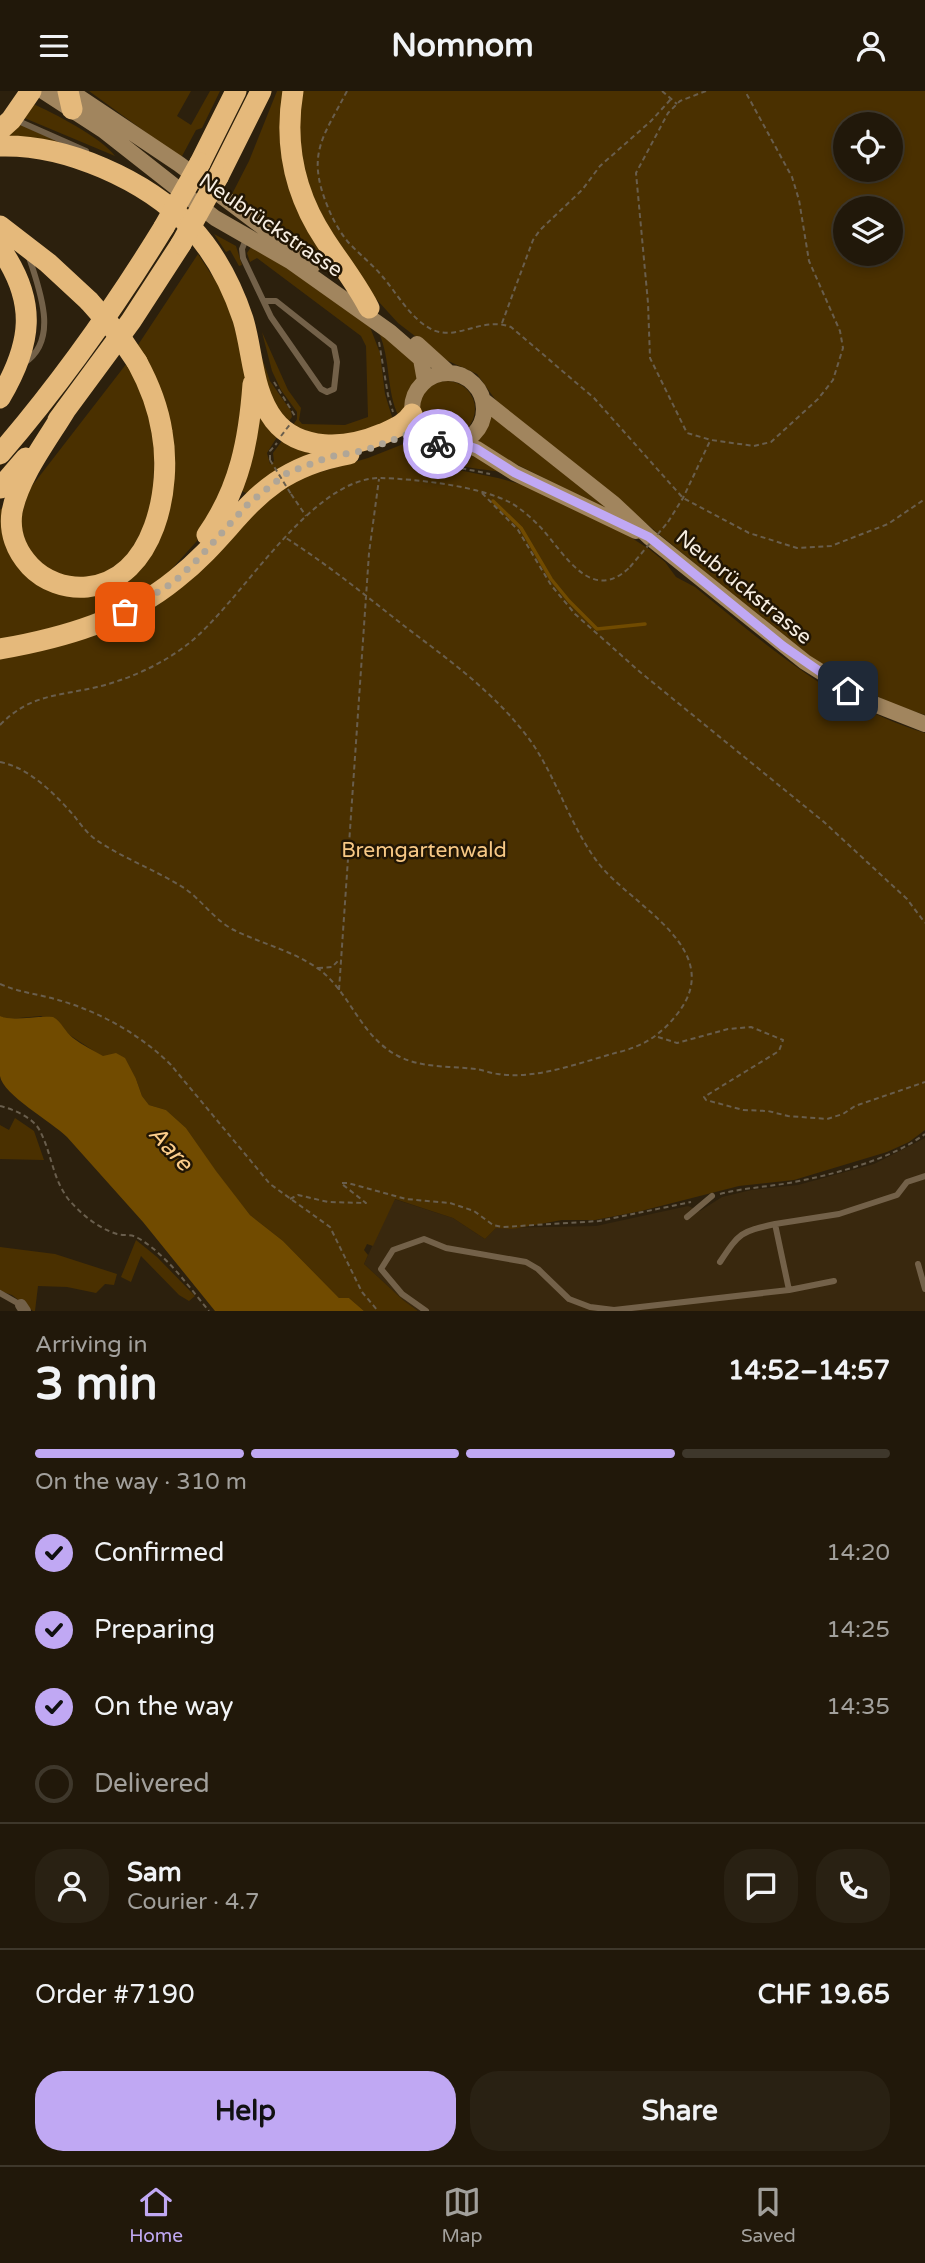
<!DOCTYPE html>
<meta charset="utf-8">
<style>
:root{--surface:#21180a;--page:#292113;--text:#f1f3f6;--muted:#a2a09c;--line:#3e372b;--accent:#c0a8f3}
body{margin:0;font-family:"Varela Round",sans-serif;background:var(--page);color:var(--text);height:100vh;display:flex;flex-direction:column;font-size:26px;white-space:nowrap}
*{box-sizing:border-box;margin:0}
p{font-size:23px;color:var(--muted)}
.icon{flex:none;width:38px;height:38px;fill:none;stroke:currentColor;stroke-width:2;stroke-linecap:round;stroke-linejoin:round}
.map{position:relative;height:1220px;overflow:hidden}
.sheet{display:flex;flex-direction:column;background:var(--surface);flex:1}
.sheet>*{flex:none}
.fabs{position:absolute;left:833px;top:21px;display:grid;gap:14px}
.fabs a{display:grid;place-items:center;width:70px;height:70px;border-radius:50%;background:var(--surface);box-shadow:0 4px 10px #0003,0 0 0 2px var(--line);font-size:35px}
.pin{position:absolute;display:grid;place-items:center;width:60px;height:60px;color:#fff;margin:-30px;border-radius:14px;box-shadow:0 4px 10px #0006}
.courier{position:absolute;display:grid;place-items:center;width:70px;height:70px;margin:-35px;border:5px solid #c0a8f3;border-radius:50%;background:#fff;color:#222;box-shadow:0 2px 9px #0007}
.head em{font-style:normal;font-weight:700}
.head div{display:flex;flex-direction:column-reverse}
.head{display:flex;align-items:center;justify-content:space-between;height:119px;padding:0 35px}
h1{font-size:46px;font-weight:700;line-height:52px}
.bar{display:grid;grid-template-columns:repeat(4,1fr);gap:10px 7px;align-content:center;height:84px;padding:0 35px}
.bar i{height:9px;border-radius:5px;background:var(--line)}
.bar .on{background:var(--accent)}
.bar p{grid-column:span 4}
.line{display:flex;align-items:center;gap:18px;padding:0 35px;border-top:2px solid var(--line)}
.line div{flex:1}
.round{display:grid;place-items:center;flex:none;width:74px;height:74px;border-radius:28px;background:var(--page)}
ol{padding:0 35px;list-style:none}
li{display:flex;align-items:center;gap:21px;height:77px}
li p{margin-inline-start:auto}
li .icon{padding:7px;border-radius:50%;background:var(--accent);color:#111;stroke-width:4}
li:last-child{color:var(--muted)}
li i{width:38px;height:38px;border:4px solid var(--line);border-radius:50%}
.primary-button{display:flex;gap:14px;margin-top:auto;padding:14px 35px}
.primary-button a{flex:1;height:80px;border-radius:28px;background:var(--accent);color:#111;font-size:28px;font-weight:700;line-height:80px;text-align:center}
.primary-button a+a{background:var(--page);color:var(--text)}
header{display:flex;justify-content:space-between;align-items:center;height:91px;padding:0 35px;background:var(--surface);font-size:32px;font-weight:700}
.tab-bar{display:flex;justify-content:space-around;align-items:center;height:98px;border-top:2px solid var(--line);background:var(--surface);font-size:19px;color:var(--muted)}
.tab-bar a{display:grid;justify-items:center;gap:4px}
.tab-bar .on{color:var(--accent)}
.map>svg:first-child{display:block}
</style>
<header><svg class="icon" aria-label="menu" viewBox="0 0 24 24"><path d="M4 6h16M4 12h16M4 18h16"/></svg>Nomnom<svg class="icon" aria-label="person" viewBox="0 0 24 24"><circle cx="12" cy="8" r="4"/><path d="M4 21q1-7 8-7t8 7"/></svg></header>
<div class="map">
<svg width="925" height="1220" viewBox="0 0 925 1220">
<rect width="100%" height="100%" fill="#2c200d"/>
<path fill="#39280e" d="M925,1047V1220H418L403,1209L364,1173L394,1108L453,1127L485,1148L496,1137L596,1135L688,1115L700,1120L722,1106L751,1099L798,1094L874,1073Z"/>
<path fill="#4a3000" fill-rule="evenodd" d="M89,0H191L177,25L191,34L210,0H220L202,37L196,39L181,67Z
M277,0H289L286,54L349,196L231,105L249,70Z
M303,0H925V624C833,597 759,525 687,466C624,414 561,363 497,311L477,283L446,269L398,232L368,199L319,125L297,55ZM845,33H891V79H845ZM845,117H891V163H845Z
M31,12C54,22 102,47 115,65L22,26Z
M16,33L24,35L75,58L0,45Z
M214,143L236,155L242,174L239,175L230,159L226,161Z
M251,156L259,157L370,236L380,262L385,303L393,329L363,341L321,346L293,334L297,328V321L281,299L272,280L262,241L288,299L301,317L299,329L302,333L345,334L368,326L366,255L361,245L257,167L250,171L247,162Z
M198,163L213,186L217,188L225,203L246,277V335L210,432L196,451L168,482L115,519L0,551V419L7,411L29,481L108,495L167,401L136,257Z
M379,242L414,264L419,287C412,300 409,315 399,326C386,300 391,269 379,242Z
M261,264L270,290L291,320L292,326L288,331C271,314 265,288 261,264Z
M127,272L139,292L155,343L153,406L141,444L126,467L99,485L74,488L44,476L27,456L20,431L28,400Z
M419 318a28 28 0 1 1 56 0a28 28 0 1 1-56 0Z
M493,322L610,420L476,353L475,348L484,336L487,325Z
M256,323L279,343L267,362L270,373L274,370L273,362L284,347L330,358L248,403L242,400L252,366Z
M413,350L441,359H468L500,381C472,376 430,376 413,350Z
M406,352L421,367L439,375L498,387L527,395L605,430L649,458L665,471L676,486L695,496C766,554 836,615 925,642V1039L909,1051L887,1061L794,1089L739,1095L641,1120L595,1129H562L513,1138L496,1137L485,1148L453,1127L395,1108L373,1155L367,1153L364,1159L368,1164L364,1173L403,1209L418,1220H364L349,1207H339L283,1150L250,1124L216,1081L186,1037L166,1019L149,1014L142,1005L136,988L41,925L7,928L0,925V565L91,546L283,392L368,367Z
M15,1027L34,1040L44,1069L0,1068V1034L9,1039Z
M136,1149L157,1166L195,1205L189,1210L179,1204L141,1165L131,1191L121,1186Z
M0,1156L55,1163L117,1183L114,1194L105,1193L96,1202L67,1196L38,1195L35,1220H33L12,1204L0,1200Z"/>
<path fill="#714b00" d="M0,925C13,931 37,924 53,926C62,931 65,941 73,947C82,954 93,959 103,965L116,962L125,967L136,988L142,1005L149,1014L166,1019L186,1037L216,1080L250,1124L283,1150L339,1207H349L364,1220H215L143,1131L67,1046C52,1031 3,1004 0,985C0,966 0,944 0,925Z"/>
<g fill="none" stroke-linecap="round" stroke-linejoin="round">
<path stroke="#714b00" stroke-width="3.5" d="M493,410L521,437L551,488L569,510L597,538L645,533"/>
<path stroke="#695e4d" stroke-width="2" stroke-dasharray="5 3.5" stroke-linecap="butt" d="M347,0C324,45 306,62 327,114C332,127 339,140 348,151C359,163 372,173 382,185C397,202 411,229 433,239C458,250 482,225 511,236L594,307L683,407L749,442L797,457L831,455L888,433L925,408
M662,0L677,13
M706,0L680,10L668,22L636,82L648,212L650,267L687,342L711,349L754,355L771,351L818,308L833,289L843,257L840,240L809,170L799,109L792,86L745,0
M502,232L533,149L540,139L582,99L600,75L651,30L671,8
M379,251L388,304L393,321
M461,277L470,281L486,297
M274,291L295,325
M410,350C430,376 460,376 490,383
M270,369V360L277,352
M482,402L518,439L551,494L575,523L640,581L824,731L907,808L925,832
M291,403L306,425
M668,431L683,407L710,350
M0,634C30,603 59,605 97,596C127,589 163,573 188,553C241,512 310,386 381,387C416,388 480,395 511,412C523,419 534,429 543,439C566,465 592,513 630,476
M0,671C30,677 56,704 75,726C81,734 87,742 95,748C120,766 156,779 184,797C202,809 214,829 234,839C262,853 294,860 320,879C351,903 360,945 398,965C421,977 450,975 476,978C483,979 490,982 498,983C537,989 581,971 619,961C644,955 662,943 678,922C727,858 632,815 599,773C571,737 558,690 532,652C498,604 449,569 403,534C365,504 327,473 286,447
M318,877L332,876L340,868
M0,893C16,900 31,902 47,906C93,917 138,941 171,974L270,1093L330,1136L362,1201L378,1220
M339,899L369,462L379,388
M658,946L677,952L728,938L751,936L783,949L779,960L704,1006L706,1009L743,1019L768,1020L788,1025L827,1028L843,1023L855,1015L925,991
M0,1015C13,1018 34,1027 40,1040C52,1063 52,1087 69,1109C82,1124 98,1137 117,1143C124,1145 132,1143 138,1147C166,1163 189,1196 209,1220
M342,1092H348L406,1108L450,1112L474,1120L493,1134L503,1136L599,1130L691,1111
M720,1103C743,1097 766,1096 789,1092C832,1084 890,1069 925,1043
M290,1108L298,1104L328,1111L366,1112L342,1093"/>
<path stroke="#736149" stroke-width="6" d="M16,29L86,60
M246,148L242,158L243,167L271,226L321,298L327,301L334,298L337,271L334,256L276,210H264
M24,272C60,249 39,198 29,166
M687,1126L712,1105
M775,1133L839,1123L897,1104L907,1091L925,1085
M720,1171C740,1141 740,1141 775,1133L789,1199
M918,1173L925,1198
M0,1202L21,1214
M426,1220L402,1203L381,1178L393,1159L424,1148L446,1157L526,1171L538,1178L569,1208L590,1216L614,1219L789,1199L834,1190"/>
<path stroke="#736149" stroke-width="12" d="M21,1214L25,1220"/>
<path stroke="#a1855e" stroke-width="16" d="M43,0L103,39L215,127L290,170L390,241L421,268L425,290
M70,0L179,73L313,174
M417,253L449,282
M412 318a36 36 0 1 1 72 0a36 36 0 1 1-72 0Z
M483,309L614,413L649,446L805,571L869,611L925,633
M460,352L477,358L515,382L636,440"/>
<path stroke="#e5b97b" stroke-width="21" d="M68,0L72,18
M293,0C284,53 295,104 325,149C340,172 356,192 369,217
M0,39L11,29L31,0
M0,55C35,54 71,63 103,77C175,108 218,153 243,228C253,261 252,301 274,329C299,361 347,358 382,343C393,338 405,334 412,323
M200,72L236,0
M218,86L261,0
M0,135L48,172L89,210
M0,157C38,211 32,253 0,307
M66,318C48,348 18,387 12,421C9,441 16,460 30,475C44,490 66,498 87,496C156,488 172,395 162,341C158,315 149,293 137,271
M58,329L131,230L181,153
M0,363C61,292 115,216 164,136
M0,397L26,367
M207,444C240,397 249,348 253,293
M0,558C63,547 126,529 176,488C244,434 251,381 349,363"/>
<path stroke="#695e4d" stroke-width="2" stroke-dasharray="5 3.5" stroke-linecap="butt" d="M281,345L291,332
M270,369L291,403
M630,476L668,431"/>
<path stroke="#e5b97b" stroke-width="21" d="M164,136L200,72
M181,153L218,86
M89,210L118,243L137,271"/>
</g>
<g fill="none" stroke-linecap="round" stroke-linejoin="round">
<path stroke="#b0a697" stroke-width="7" stroke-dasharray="0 12.6" d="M125,521L174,491L199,467L248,413L287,382L329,366L366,359L406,344L421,342L438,353"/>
<path stroke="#c0a8f3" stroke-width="9" d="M438,353L460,352L477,358L515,382L649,446L783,555L848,600"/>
</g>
<g text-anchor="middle" stroke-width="5" stroke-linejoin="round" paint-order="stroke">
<g font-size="21" fill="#f7eee2" stroke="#221604">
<text transform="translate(271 134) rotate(34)" y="7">Neubrückstrasse</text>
<text transform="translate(744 496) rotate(39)" y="7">Neubrückstrasse</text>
</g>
<g font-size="21" fill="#f7c885" stroke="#221604">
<text x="424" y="766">Bremgartenwald</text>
</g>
<g font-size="23" font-style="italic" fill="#fdce8b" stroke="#221604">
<text transform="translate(171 1057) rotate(47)" y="8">Aare</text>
</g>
</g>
</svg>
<div class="fabs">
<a><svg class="icon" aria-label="locate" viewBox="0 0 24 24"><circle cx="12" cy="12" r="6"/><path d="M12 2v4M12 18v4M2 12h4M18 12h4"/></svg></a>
<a><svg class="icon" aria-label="layers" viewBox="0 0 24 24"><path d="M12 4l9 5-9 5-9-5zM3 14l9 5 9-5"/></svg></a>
</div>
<div class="pin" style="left:125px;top:521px;background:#ea580c"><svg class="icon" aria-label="bag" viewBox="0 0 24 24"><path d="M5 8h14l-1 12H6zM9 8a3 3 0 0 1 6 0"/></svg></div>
<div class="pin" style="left:848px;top:600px;background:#1f2937"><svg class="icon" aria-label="home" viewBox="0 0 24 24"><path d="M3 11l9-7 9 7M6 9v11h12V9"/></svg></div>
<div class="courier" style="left:438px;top:353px"><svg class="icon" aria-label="bike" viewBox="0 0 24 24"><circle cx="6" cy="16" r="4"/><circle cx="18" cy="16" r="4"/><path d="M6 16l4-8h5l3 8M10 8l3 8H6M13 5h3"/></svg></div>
</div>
<section class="sheet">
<div class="head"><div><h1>3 min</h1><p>Arriving in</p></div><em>14:52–14:57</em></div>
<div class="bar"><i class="on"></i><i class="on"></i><i class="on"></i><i></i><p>On the way · 310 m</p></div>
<ol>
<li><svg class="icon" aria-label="check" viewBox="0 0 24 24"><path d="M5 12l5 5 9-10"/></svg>Confirmed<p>14:20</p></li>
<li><svg class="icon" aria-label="check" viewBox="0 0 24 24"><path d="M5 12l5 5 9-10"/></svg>Preparing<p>14:25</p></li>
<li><svg class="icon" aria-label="check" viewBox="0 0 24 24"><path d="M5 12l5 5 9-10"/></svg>On the way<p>14:35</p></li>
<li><i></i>Delivered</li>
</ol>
<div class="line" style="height:126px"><a class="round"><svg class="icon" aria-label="person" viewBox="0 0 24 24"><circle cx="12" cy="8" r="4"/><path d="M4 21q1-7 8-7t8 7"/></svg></a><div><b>Sam</b><p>Courier · 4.7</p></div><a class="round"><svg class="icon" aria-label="chat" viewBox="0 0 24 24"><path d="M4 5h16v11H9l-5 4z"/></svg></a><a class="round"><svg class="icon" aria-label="phone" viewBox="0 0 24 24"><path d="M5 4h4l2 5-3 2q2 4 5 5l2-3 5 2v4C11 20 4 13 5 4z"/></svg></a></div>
<div class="line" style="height:91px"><div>Order #7190</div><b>CHF 19.65</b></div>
<div class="primary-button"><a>Help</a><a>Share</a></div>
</section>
<nav class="tab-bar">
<a class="on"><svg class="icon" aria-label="home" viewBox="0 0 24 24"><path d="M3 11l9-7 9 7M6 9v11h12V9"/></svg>Home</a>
<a><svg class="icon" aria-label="map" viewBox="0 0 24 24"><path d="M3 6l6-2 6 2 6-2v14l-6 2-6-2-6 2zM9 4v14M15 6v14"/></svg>Map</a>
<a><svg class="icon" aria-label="saved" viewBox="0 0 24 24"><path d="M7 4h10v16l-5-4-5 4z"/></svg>Saved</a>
</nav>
